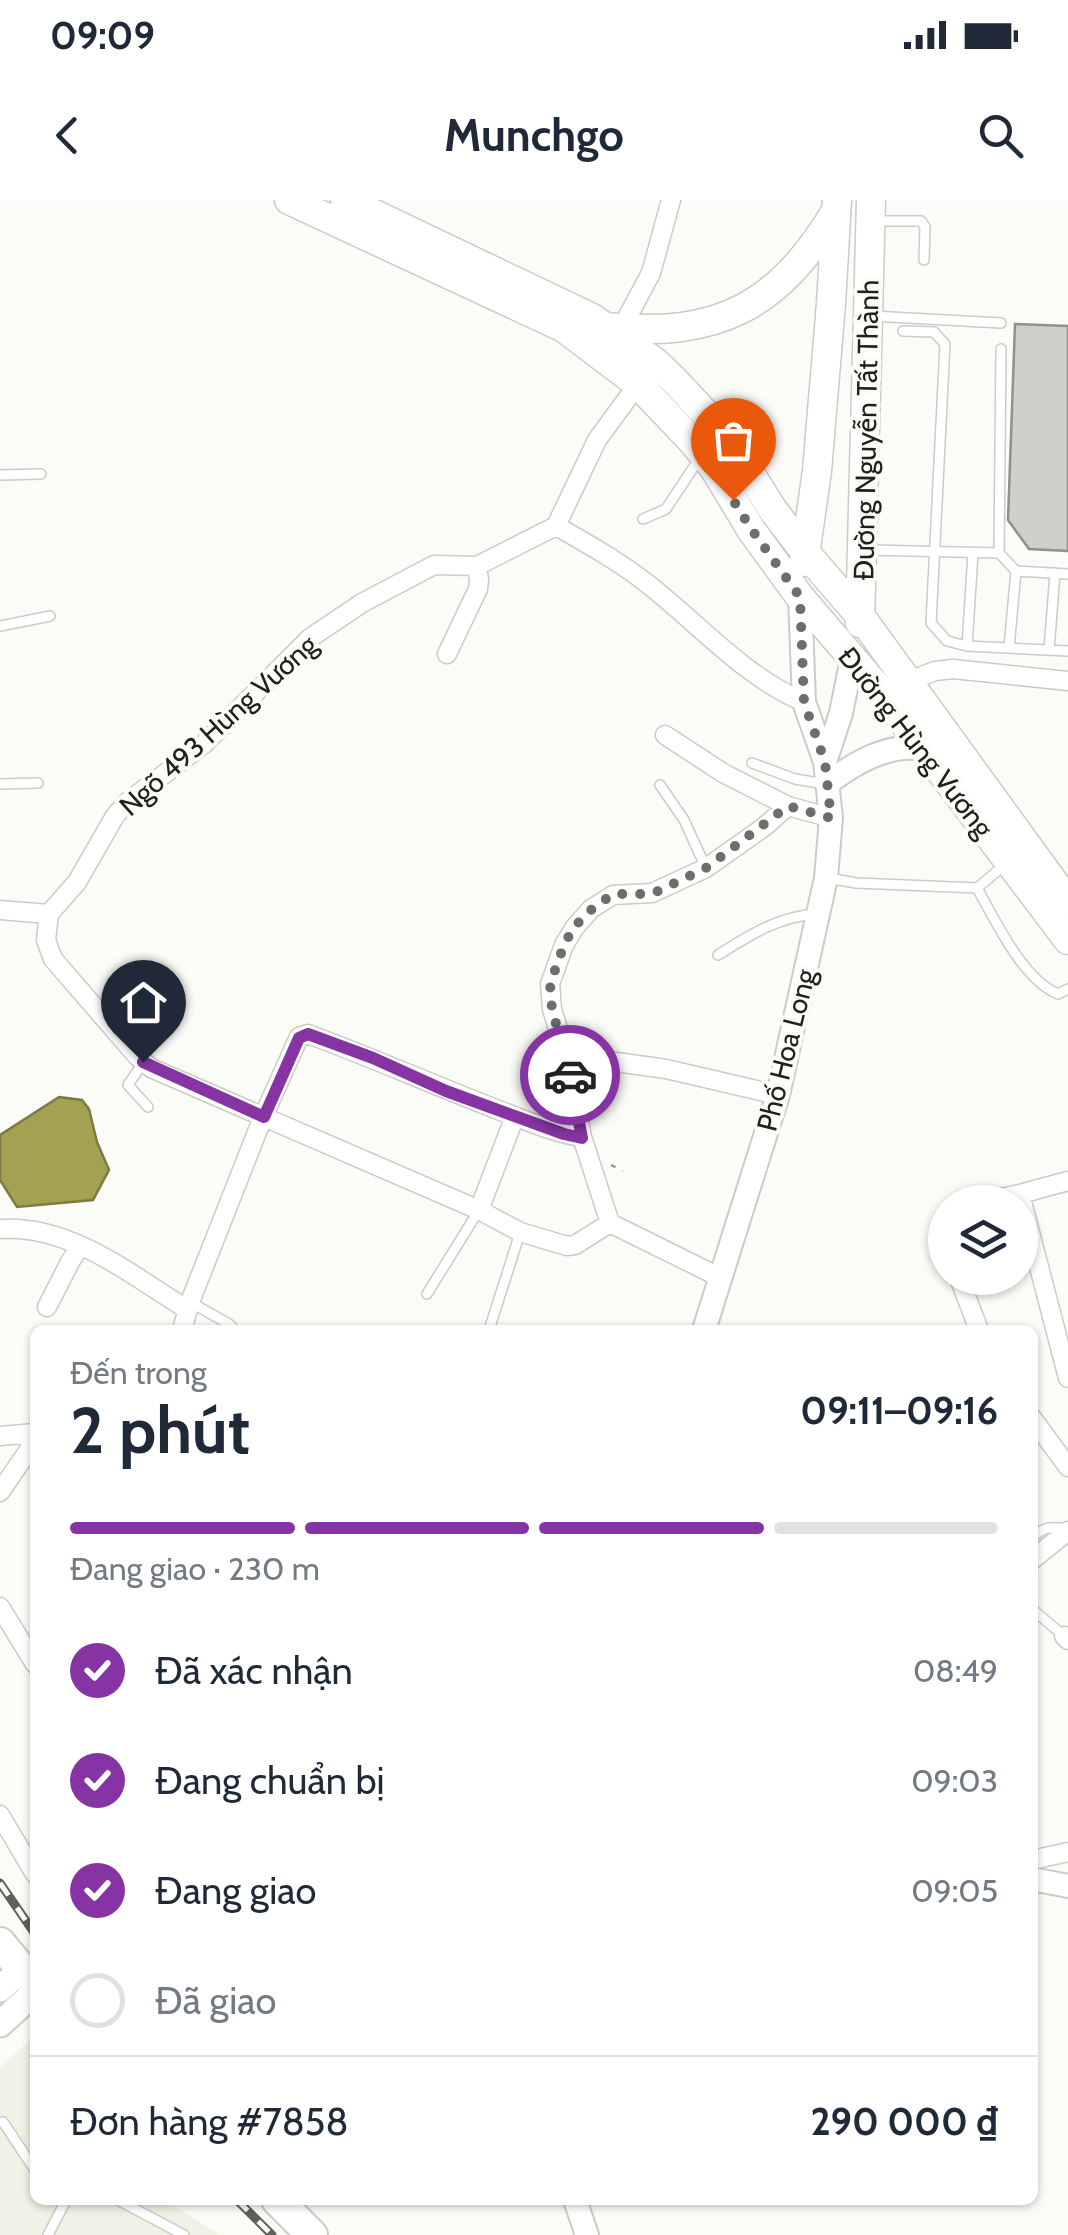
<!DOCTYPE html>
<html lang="vi">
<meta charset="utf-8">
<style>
:root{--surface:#fff;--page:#f6f6f7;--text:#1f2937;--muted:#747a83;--line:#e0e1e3;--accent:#8634a3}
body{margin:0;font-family:Cabin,sans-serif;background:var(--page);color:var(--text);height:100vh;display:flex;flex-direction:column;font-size:38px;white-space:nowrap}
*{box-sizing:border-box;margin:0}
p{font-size:32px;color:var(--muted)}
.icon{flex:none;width:55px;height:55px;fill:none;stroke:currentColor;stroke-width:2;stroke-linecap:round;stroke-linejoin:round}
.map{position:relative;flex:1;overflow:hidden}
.sheet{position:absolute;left:30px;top:1125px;width:1008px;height:880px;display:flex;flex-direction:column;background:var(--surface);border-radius:15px;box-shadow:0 2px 8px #0004}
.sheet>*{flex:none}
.buttons{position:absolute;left:928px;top:985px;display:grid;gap:20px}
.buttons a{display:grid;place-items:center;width:110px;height:110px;border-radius:50%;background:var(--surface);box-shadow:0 2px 8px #0004;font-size:50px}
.pin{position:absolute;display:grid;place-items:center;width:85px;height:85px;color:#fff;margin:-102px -42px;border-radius:50% 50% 50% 0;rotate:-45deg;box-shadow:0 0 10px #0007}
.pin .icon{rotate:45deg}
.courier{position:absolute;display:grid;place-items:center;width:100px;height:100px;margin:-50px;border:8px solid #8634a3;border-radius:50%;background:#fff;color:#222;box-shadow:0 2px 12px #0007}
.summary em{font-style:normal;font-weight:700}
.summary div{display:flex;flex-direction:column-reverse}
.summary{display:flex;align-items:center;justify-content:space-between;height:170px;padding:0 40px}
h1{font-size:65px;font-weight:700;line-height:75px}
.bar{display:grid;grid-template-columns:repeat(4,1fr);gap:15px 10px;align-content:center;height:120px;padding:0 40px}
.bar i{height:12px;border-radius:8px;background:var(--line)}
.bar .on{background:var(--accent)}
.bar p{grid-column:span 4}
.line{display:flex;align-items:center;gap:25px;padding:0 40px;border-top:2px solid var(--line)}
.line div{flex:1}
ol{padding:0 40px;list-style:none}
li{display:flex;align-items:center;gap:30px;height:110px}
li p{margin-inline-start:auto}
li .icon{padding:10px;border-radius:50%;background:var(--accent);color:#fff;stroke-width:4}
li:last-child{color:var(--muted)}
li i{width:55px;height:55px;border:5px solid var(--line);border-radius:50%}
.status{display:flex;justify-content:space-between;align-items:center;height:70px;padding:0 50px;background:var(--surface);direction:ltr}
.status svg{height:28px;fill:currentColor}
header{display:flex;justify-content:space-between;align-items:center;height:130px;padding:0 40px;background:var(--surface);font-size:45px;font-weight:700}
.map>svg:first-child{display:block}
</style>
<div class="status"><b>09:09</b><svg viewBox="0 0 49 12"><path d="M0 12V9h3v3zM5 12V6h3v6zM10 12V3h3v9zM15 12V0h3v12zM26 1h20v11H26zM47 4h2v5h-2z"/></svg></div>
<header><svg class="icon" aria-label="back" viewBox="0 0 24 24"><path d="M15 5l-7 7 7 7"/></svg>Munchgo<svg class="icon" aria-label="search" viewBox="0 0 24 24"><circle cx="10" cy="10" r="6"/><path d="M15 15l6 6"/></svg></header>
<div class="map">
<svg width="1068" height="2035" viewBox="0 0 1068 2035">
<rect width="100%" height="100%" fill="#fbfbf7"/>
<path fill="#f1f1e5" d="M35,1837V2000H164L220,2035H0V1867Z"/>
<path fill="#a5a152" stroke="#7d7a42" stroke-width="2.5" d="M59,897L82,900L89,909L97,942L109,970L93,1000L17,1007L0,980V935Z"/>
<path fill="#cfcfcb" stroke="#90908c" stroke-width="2.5" d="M1015,124L1068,126V351L1029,349L1008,320Z"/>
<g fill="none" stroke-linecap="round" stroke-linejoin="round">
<g stroke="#cbcbc7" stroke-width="12">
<path id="service" d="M874,21H921L925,27L924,60
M872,116L1001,123
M903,131L934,132L945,144L931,423L947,441L967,446L1068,451
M0,275L41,274
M643,319L666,309L701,256
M867,350L999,353L1001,149
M999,353L1016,371L1068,374
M0,426L50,416
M967,446L973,353
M1009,448L1016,371
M1049,450L1055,373
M752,563L795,579L825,584
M0,584L38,583
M660,585L684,620L706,668
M828,678L856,683L977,688L1007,663
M977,688C995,720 1023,780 1058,794L1068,789
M718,755C750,735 777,717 816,714
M143,863L128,885L148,907
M427,1094L479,1010
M190,1102L229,1124L235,1130
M489,1130L520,1033
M1032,1338C1044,1327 1050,1326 1065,1329
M1032,1409L1064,1436
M3,1922L35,1970
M118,2000L184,2035
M48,2035L66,2000"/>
</g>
<g stroke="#cbcbc7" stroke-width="21">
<path id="minor" d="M621,129L651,73L671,0
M556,326C588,344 620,362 649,385C700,425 743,476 804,502
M447,454L478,389L479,380L477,366
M907,482L935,471L953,469L1068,481
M665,535L723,573L788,606
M0,710L49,714
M566,855L666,869L778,895
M1068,981L1020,994L1068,1178
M980,1002L1020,994
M479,1010L515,916
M945,1017V1028
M610,1023L575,1045L567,1046L520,1032L479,1010L151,868L137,856L53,759L46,740L49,714L77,682L115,616L126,603L204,544L310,438L362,403L434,365L477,366L556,326L597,240L638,184
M0,1029C70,1024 131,1075 188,1110
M719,1077L610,1023L582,937L566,855L552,809L550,784L564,745L575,727L591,709L613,695L652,693L706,668L764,627L788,606L831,618
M959,1078L979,1130
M47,1107L70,1062L80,1046
M182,1130L190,1102L263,917L299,837L308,834C373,858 436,886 501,911C528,921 554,933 582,937
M1032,1218L1068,1267
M0,1236L35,1233
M0,1292L35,1241
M1032,1360L1068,1331
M0,1407L35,1464
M1064,1436L1068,1440
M0,1615L35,1674
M1032,1660L1068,1652"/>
</g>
<g stroke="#cbcbc7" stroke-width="26">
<path id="tertiary" d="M825,562L841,513L852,459
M827,584C854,563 889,542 925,549
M704,1130L778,895L826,678L831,618L825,562L804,502L800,397
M1032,1679L1068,1686
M575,2000L587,2035"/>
</g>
<g stroke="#cbcbc7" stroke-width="29">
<path id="secondary" d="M0,1789L22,1769
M0,1824L35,1792"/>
</g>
<g stroke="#cbcbc7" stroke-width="31">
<path id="primary" d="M289,0L564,128L638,184L694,243L714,268L752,331L800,397L878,488L1068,740
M345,0L592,118L655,162L674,180L716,225L736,251L773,310L805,352L861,417L1068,702
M606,127C718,138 778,107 836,11
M804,362L817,271L831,104L837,0
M860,423L871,0"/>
</g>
<g stroke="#cbcbc7" stroke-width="34">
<path id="trunk" d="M0,1743L35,1785
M277,2000L312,2035"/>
</g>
<path stroke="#999996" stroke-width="2.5" stroke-dasharray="5 8" stroke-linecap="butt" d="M611,965L623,971"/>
<use href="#service" stroke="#fff" stroke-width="9"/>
<use href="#minor" stroke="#fff" stroke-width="18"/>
<use href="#tertiary" stroke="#fff" stroke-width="22"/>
<use href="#secondary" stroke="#fff" stroke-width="25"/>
<use href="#primary" stroke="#fff" stroke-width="28"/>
<use href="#trunk" stroke="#fff" stroke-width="30"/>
<g stroke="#5f5f5c" stroke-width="9">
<path id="rail" d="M0,1683L35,1734
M237,2000L272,2035"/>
</g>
<use href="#rail" stroke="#fbfbf7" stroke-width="5" stroke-dasharray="15" stroke-linecap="butt"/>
</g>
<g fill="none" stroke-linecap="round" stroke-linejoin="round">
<path stroke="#6d6d6a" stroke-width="10" stroke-dasharray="0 18" d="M570,875L552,809L550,784L564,745L574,727L592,709L613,694H652L706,668L788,606L831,618L825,562L804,502L800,397L752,330L733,300"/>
<path stroke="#8634a3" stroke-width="12" d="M143,862L264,917L299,838L308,834L373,858L446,891L564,934L582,938L570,875"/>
</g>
<g text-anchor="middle" stroke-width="8" stroke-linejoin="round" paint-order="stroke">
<g font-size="28" fill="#20201e" stroke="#fbfbf7">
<text transform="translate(866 230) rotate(-89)" y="10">Đường Nguyễn Tất Thành</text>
<text transform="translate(218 525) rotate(-42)" y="10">Ngõ 493 Hùng Vương</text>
<text transform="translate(916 542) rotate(52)" y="10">Đường Hùng Vương</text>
<text transform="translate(786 850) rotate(-76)" y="10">Phố Hoa Long</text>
</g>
</g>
</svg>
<div class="buttons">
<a><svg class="icon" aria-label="layers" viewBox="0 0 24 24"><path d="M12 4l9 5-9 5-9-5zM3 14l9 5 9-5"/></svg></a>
</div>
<div class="pin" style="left:733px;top:300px;background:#ea580c"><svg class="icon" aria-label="bag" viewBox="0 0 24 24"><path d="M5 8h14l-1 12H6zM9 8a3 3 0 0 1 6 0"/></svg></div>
<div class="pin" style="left:143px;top:862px;background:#1f2937"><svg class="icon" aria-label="home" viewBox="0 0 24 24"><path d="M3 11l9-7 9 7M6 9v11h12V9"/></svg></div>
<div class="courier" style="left:570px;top:875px"><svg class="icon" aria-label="car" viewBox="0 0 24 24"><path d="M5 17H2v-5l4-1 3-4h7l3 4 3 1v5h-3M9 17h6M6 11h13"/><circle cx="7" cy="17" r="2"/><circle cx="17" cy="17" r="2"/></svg></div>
<section class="sheet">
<div class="summary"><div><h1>2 phút</h1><p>Đến trong</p></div><em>09:11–09:16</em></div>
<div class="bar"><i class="on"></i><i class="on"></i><i class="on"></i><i></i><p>Đang giao · 230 m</p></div>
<ol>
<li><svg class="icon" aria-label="check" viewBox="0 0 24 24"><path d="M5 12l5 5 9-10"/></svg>Đã xác nhận<p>08:49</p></li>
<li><svg class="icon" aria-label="check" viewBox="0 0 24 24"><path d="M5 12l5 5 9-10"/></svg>Đang chuẩn bị<p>09:03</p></li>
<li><svg class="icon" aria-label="check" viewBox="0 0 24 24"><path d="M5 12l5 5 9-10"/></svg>Đang giao<p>09:05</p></li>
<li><i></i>Đã giao</li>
</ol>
<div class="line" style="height:130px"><div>Đơn hàng #7858</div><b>290 000 ₫</b></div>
</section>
</div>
